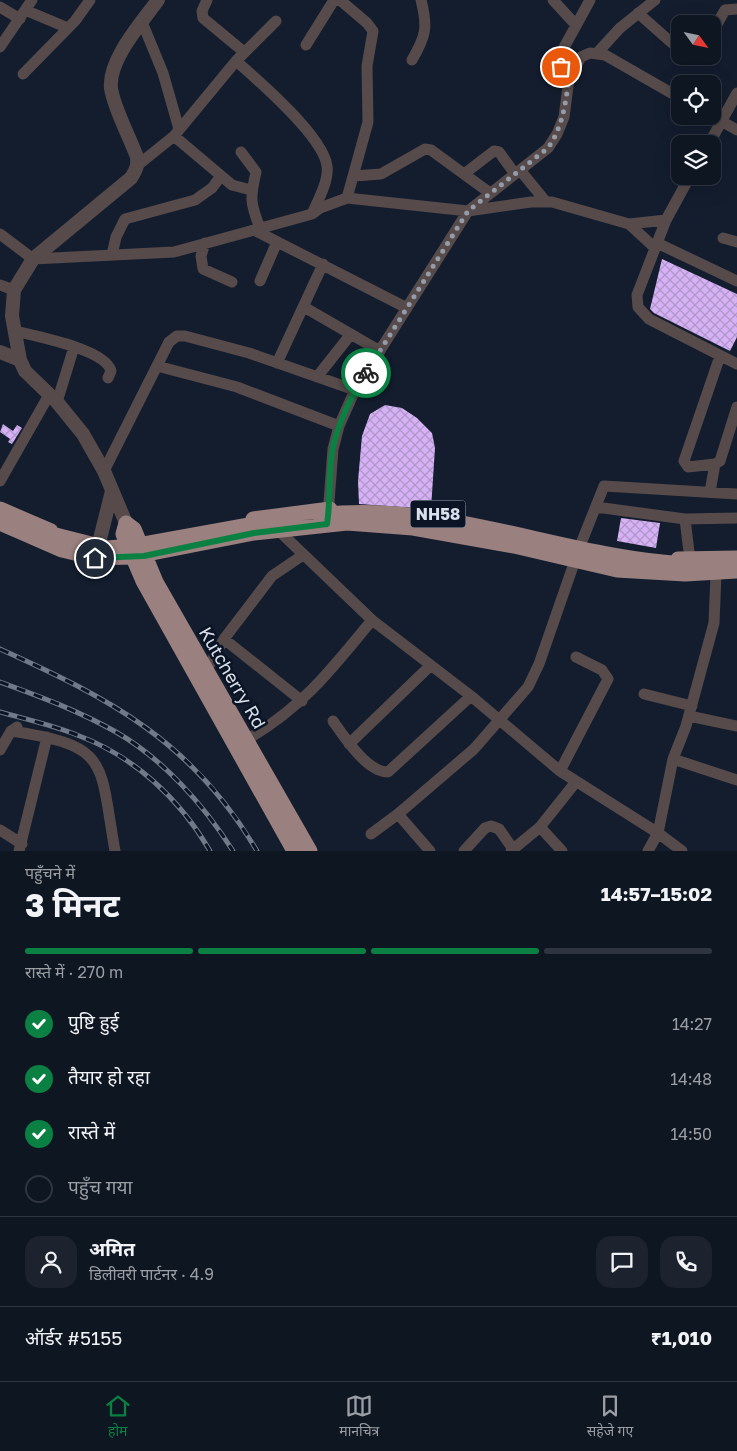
<!DOCTYPE html>
<html lang="hi">
<meta charset="utf-8">
<style>
:root{--surface:#0e1622;--page:#1c232f;--text:#f1f3f6;--muted:#9b9fa5;--line:#2e3540;--accent:#0b8043}
body{margin:0;font-family:"Golos Text","Noto Sans Devanagari",sans-serif;background:var(--page);color:var(--text);height:100vh;display:flex;flex-direction:column;font-size:19px;white-space:nowrap}
*{box-sizing:border-box;margin:0}
p{font-size:16px;color:var(--muted)}
.icon{flex:none;width:28px;height:28px;fill:none;stroke:currentColor;stroke-width:2;stroke-linecap:round;stroke-linejoin:round}
.map{position:relative;height:851px;overflow:hidden}
.side{display:flex;flex-direction:column;background:var(--surface);flex:1}
.side>*{flex:none}
.needle{width:32px;rotate:123deg}
.controls{position:absolute;left:671px;top:15px;display:grid;gap:10px}
.controls a{display:grid;place-items:center;width:50px;height:50px;border-radius:10px;background:var(--surface);box-shadow:0 5px 20px #0002,0 0 0 1px var(--line);font-size:25px}
.pin{position:absolute;display:grid;place-items:center;width:42px;height:42px;color:#fff;margin:-21px;border:2px solid #fff;border-radius:50%;box-shadow:0 1px 5px #0007}
.courier{position:absolute;display:grid;place-items:center;width:50px;height:50px;margin:-25px;border:4px solid #0b8043;border-radius:50%;background:#fff;color:#222;box-shadow:0 1px 6px #0007}
.headline em{font-style:normal;font-weight:700}
.headline div{display:flex;flex-direction:column-reverse}
.headline{display:flex;align-items:center;justify-content:space-between;height:85px;padding:0 25px}
h1{font-size:32px;font-weight:700;line-height:38px}
.bar{display:grid;grid-template-columns:repeat(4,1fr);gap:8px 5px;align-content:center;height:60px;padding:0 25px}
.bar i{height:6px;border-radius:4px;background:var(--line)}
.bar .on{background:var(--accent)}
.bar p{grid-column:span 4}
.line{display:flex;align-items:center;gap:12px;padding:0 25px;border-top:1px solid var(--line)}
.line div{flex:1}
.round{display:grid;place-items:center;flex:none;width:52px;height:52px;border-radius:15px;background:var(--page)}
ol{padding:0 25px;list-style:none}
li{display:flex;align-items:center;gap:15px;height:55px}
li p{margin-inline-start:auto}
li .icon{padding:5px;border-radius:50%;background:var(--accent);color:#fff;stroke-width:4}
li:last-child{color:var(--muted)}
li i{width:28px;height:28px;border:2px solid var(--line);border-radius:50%}
.tabs{display:flex;justify-content:space-around;align-items:center;height:70px;border-top:1px solid var(--line);background:var(--surface);font-size:14px;color:var(--muted)}
.tabs a{display:grid;justify-items:center;gap:2px}
.tabs .on{color:var(--accent)}
.map>svg:first-child{display:block}
</style>
<div class="map">
<svg width="737" height="851" viewBox="0 0 737 851">
<defs>
<pattern id="building-cross-hatch" width="8" height="8" patternUnits="userSpaceOnUse" patternTransform="scale(1.25)"><rect width="8" height="8" fill="#d6b1f5"/><path d="M0 0l8 8M0 8l8-8" fill="none" stroke="#b196ca"/></pattern>
</defs>
<rect width="100%" height="100%" fill="#131d2e"/>
<path fill="url(#building-cross-hatch)" d="M662,259L737,294V337L730,351L654,313L650,309Z
M385,405L402,408L417,418L432,433L435,448L431,509L359,504L358,481L362,436L370,414Z
M3,424L13,431L17,425L22,428L12,444L8,442L10,439L0,432Z
M621,518L660,523L656,548L617,541Z"/>
<g fill="none" stroke-linecap="round" stroke-linejoin="round">
<path stroke="#564a4a" stroke-width="11" d="M207,0L202,11L203,18L244,52
M340,0L367,23L373,31L367,66L368,122L347,198
M553,0L575,24
M0,7L20,19
M25,10L68,28
M638,13L673,44L680,47
M142,22L163,73L179,129
M712,33L725,10L737,9
M306,45L334,0
M0,47L32,0
M598,52L620,28L655,0
M412,60C426,36 428,27 421,0
M236,61C259,81 323,136 327,166C329,181 318,200 312,214
M23,74L75,21L90,0
M569,79L561,67V53L590,0
M712,116L737,130
M174,136L232,185L251,190
M709,144L737,93
M241,152L256,172C250,198 250,203 260,228
M138,165L174,136L236,61L276,21
M520,170L546,202
M464,174L494,151L499,152L515,174
M354,176L381,174L425,149L431,150L490,193
M690,176L666,220L637,295L638,307L649,319L737,364
M629,224L655,248
M254,230L407,308
M0,234L33,259L174,252L312,214L320,208L347,198L468,211L548,148L557,134L564,117L569,79L581,57L590,53L605,55L680,98
M723,238L737,242
M205,243L201,256L203,269L232,282
M657,243L737,281
M112,255L116,237L125,219L195,200L212,188L221,176
M260,281L277,242
M0,285L14,290
M304,307L380,351
M15,331C35,336 106,349 111,371L108,378
M720,356L684,461L688,467L715,464L720,461L737,407
M277,363L323,264
M157,366L237,387L339,426
M317,377L351,334
M57,402L74,347
M104,471L169,342L177,336H185L249,353L355,390
M0,481L49,395
M710,492L715,464
M596,507L685,519L737,518
M328,515L333,449L339,426L355,390L468,211L531,202H552L629,224L666,220
M685,519L690,560
M278,530L372,620L471,696L560,771L658,833L648,851
M224,639L302,701
M207,669L224,639L272,576L303,555
M644,694L692,706
M689,716L737,726
M333,721C345,738 367,772 388,772L471,696
M11,731C111,746 99,761 115,851
M246,740C302,708 332,669 372,620
M349,744L430,666
M0,750L11,731L17,727
M673,759L737,780
M560,771L608,679L602,670L576,657
M398,814L430,851
M540,827L562,851
M0,830L22,844
M371,834L398,814L474,749L528,687L539,664L580,546L604,486L737,494
M19,851L47,737
M464,851L485,828L491,826L499,829L513,849
M511,851L540,827L575,783
M682,851L658,833L673,759L686,726L714,623L716,574"/>
<path stroke="#564a4a" stroke-width="14" d="M0,352L20,360
M126,523L104,471L83,434L57,402L25,371L20,360L12,316L14,290L33,259L131,178C136,170 138,166 137,157C130,138 113,106 111,88C108,60 142,22 158,0
M96,555L112,491"/>
<path stroke="#9a807e" stroke-width="15" d="M0,509L51,531
M320,515C445,500 564,558 687,564
M253,519L330,509
M0,523L62,550L95,558L132,557L254,533L347,523L413,528L514,546L617,570L685,574L737,571
M40,531L107,548L133,546L265,522
M678,559L737,558
M294,851L143,581L123,534L126,523L134,529L156,582L310,851"/>
<g stroke="#707987" stroke-width="5">
<path id="rail" d="M0,649C111,699 193,742 257,851
M0,682C39,696 79,711 116,732C163,759 204,805 233,851
M0,712C25,719 52,725 77,735C134,756 180,799 210,851"/>
</g>
<use href="#rail" stroke="#0a1424" stroke-width="3" stroke-dasharray="9" stroke-linecap="butt"/>
</g>
<g fill="none" stroke-linecap="round" stroke-linejoin="round">
<path stroke="#949caa" stroke-width="5" stroke-dasharray="0 9" d="M366,373L468,211L548,148C563,126 565,105 569,79L561,67"/>
<path stroke="#0b8043" stroke-width="6" d="M95,558L144,556L254,533L327,524C331,499 328,472 333,447C339,421 352,395 366,373"/>
</g>
<g text-anchor="middle" stroke-width="5" stroke-linejoin="round" paint-order="stroke">
<rect fill="#0a1424" stroke="#9ba3b0" stroke-width="1" x="410.5" y="500.5" width="55" height="27" rx="4"/>
<g font-size="16" font-weight="bold" fill="#d9e0ec">
<text x="438" y="520">NH58</text>
</g>
<g font-size="18" fill="#d9e0ec" stroke="#0a1424">
<text transform="translate(232 678) rotate(60)" y="6">Kutcherry Rd</text>
</g>
</g>
</svg>
<div class="controls">
<a><svg class="needle" viewBox="-14 -14 28 28"><path d="M0-13l5 13h-10z" fill="#e53935"/><path d="M0 13l5-13h-10z" fill="#9b9fa5"/></svg></a>
<a><svg class="icon" aria-label="locate" viewBox="0 0 24 24"><circle cx="12" cy="12" r="6"/><path d="M12 2v4M12 18v4M2 12h4M18 12h4"/></svg></a>
<a><svg class="icon" aria-label="layers" viewBox="0 0 24 24"><path d="M12 4l9 5-9 5-9-5zM3 14l9 5 9-5"/></svg></a>
</div>
<div class="pin" style="left:561px;top:67px;background:#ea580c"><svg class="icon" aria-label="bag" viewBox="0 0 24 24"><path d="M5 8h14l-1 12H6zM9 8a3 3 0 0 1 6 0"/></svg></div>
<div class="pin" style="left:95px;top:558px;background:#1f2937"><svg class="icon" aria-label="home" viewBox="0 0 24 24"><path d="M3 11l9-7 9 7M6 9v11h12V9"/></svg></div>
<div class="courier" style="left:366px;top:373px"><svg class="icon" aria-label="bike" viewBox="0 0 24 24"><circle cx="6" cy="16" r="4"/><circle cx="18" cy="16" r="4"/><path d="M6 16l4-8h5l3 8M10 8l3 8H6M13 5h3"/></svg></div>
</div>
<section class="side">
<div class="headline"><div><h1>3 मिनट</h1><p>पहुँचने में</p></div><em>14:57–15:02</em></div>
<div class="bar"><i class="on"></i><i class="on"></i><i class="on"></i><i></i><p>रास्ते में · 270 m</p></div>
<ol>
<li><svg class="icon" aria-label="check" viewBox="0 0 24 24"><path d="M5 12l5 5 9-10"/></svg>पुष्टि हुई<p>14:27</p></li>
<li><svg class="icon" aria-label="check" viewBox="0 0 24 24"><path d="M5 12l5 5 9-10"/></svg>तैयार हो रहा<p>14:48</p></li>
<li><svg class="icon" aria-label="check" viewBox="0 0 24 24"><path d="M5 12l5 5 9-10"/></svg>रास्ते में<p>14:50</p></li>
<li><i></i>पहुँच गया</li>
</ol>
<div class="line" style="height:90px"><a class="round"><svg class="icon" aria-label="person" viewBox="0 0 24 24"><circle cx="12" cy="8" r="4"/><path d="M4 21q1-7 8-7t8 7"/></svg></a><div><b>अमित</b><p>डिलीवरी पार्टनर · 4.9</p></div><a class="round"><svg class="icon" aria-label="chat" viewBox="0 0 24 24"><path d="M4 5h16v11H9l-5 4z"/></svg></a><a class="round"><svg class="icon" aria-label="phone" viewBox="0 0 24 24"><path d="M5 4h4l2 5-3 2q2 4 5 5l2-3 5 2v4C11 20 4 13 5 4z"/></svg></a></div>
<div class="line" style="height:65px"><div>ऑर्डर #5155</div><b>₹1,010</b></div>
</section>
<nav class="tabs">
<a class="on"><svg class="icon" aria-label="home" viewBox="0 0 24 24"><path d="M3 11l9-7 9 7M6 9v11h12V9"/></svg>होम</a>
<a><svg class="icon" aria-label="map" viewBox="0 0 24 24"><path d="M3 6l6-2 6 2 6-2v14l-6 2-6-2-6 2zM9 4v14M15 6v14"/></svg>मानचित्र</a>
<a><svg class="icon" aria-label="saved" viewBox="0 0 24 24"><path d="M7 4h10v16l-5-4-5 4z"/></svg>सहेजे गए</a>
</nav>
